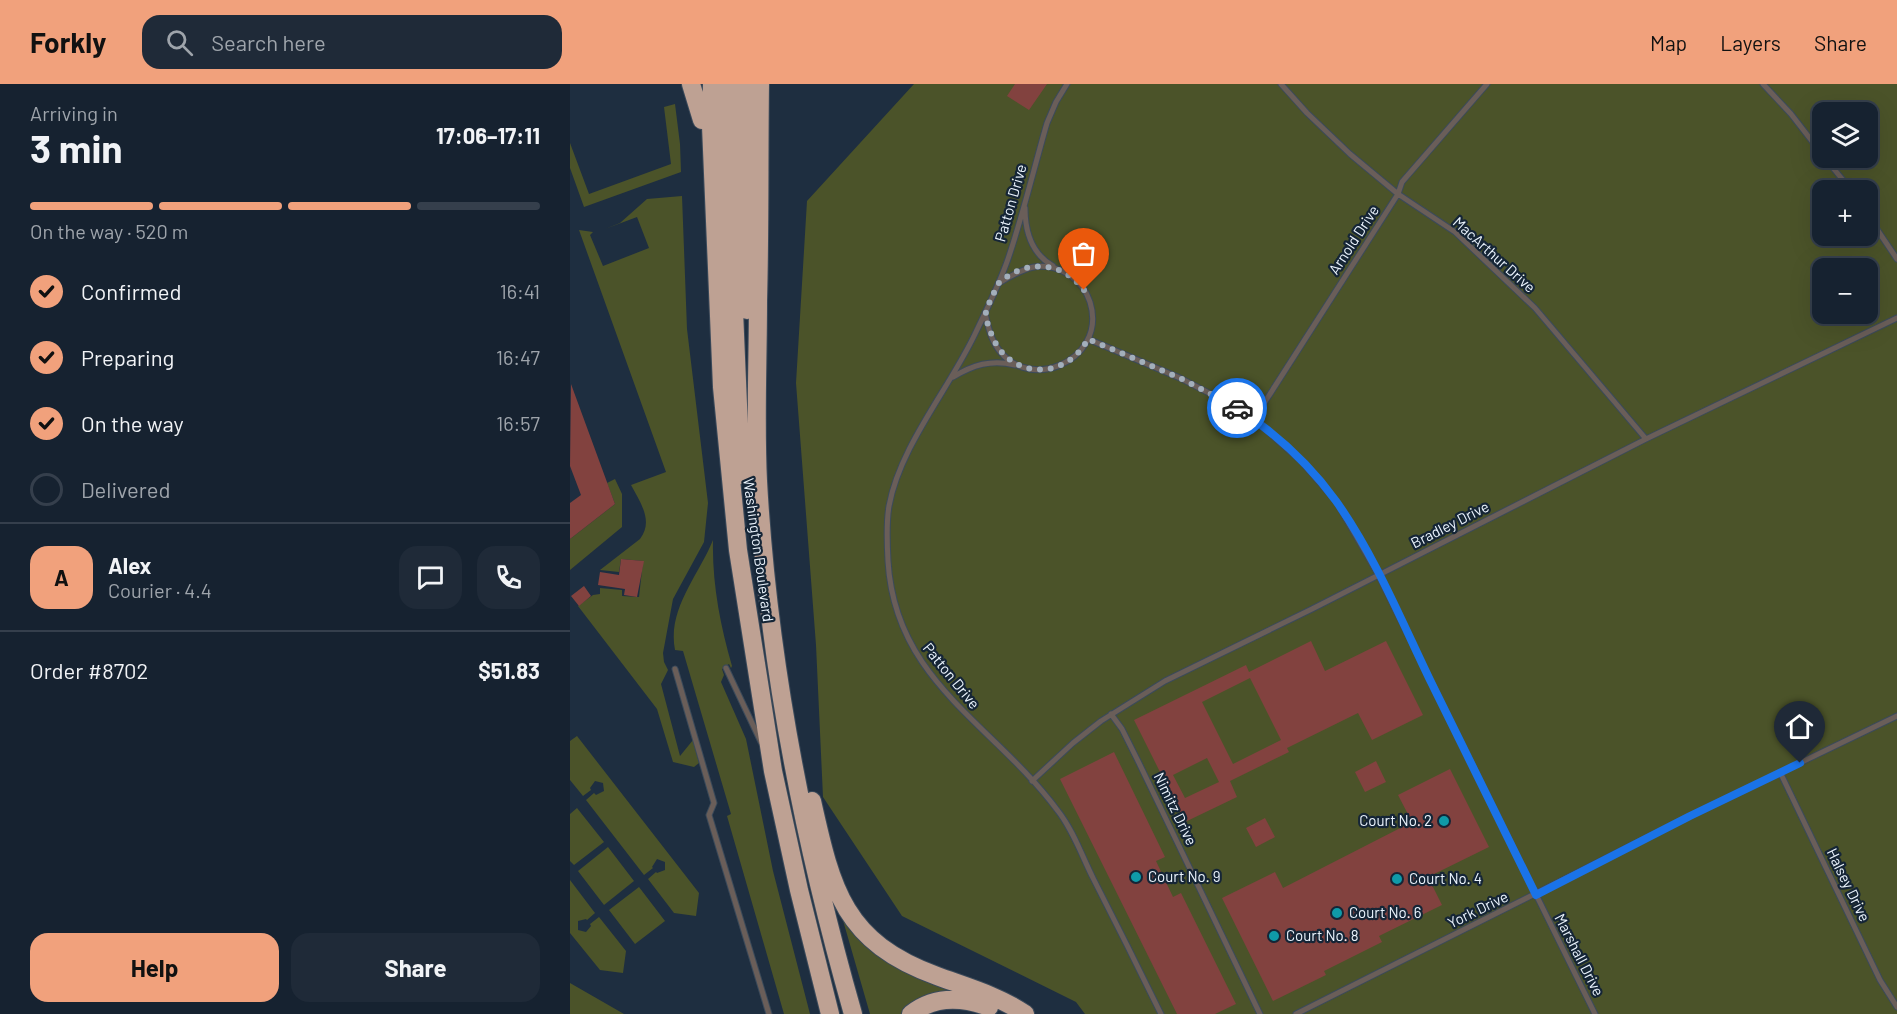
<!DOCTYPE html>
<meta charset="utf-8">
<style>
:root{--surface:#162230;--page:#1f2a38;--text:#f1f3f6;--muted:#9ea4ab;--line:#353f4c;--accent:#f1a17c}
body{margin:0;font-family:Barlow,sans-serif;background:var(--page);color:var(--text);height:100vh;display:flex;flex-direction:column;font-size:22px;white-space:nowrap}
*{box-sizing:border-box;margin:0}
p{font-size:20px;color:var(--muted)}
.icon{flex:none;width:33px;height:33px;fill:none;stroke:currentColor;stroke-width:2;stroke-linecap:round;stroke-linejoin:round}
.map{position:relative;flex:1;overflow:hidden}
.panel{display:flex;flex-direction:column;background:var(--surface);width:570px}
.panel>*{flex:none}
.controls{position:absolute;left:1242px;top:18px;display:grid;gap:12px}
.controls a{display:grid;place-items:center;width:66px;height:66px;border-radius:12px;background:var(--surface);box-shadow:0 6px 24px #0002,0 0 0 2px var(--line);font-size:30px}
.pin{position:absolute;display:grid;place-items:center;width:51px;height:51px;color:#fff;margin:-62px -26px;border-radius:50% 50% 50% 0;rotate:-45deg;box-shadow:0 0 6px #0007}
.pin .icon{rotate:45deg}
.courier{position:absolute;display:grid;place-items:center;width:60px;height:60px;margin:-30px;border:4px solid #1a73e8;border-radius:50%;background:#fff;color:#222;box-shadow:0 2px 8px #0007}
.head em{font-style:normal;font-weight:700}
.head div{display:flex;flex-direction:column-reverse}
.head{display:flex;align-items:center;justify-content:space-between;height:102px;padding:0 30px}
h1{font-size:39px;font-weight:700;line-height:45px}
.bar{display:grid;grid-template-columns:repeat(4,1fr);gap:9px 6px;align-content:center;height:72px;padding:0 30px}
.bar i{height:8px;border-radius:4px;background:var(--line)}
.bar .current{background:var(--accent)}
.bar p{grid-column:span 4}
.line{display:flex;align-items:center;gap:15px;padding:0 30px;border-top:2px solid var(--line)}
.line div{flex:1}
.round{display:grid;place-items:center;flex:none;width:63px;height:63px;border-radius:18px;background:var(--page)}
ol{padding:0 30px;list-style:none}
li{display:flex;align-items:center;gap:18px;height:66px}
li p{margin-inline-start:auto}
li .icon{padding:6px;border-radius:50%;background:var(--accent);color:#111;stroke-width:4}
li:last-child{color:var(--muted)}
li i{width:33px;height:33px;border:3px solid var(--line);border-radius:50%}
.cta{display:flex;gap:12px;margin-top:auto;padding:12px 30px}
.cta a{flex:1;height:69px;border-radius:18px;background:var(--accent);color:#111;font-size:24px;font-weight:700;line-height:69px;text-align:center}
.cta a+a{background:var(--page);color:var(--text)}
header{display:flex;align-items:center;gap:36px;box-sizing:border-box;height:84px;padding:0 30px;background:var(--accent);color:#111}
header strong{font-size:28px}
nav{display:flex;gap:33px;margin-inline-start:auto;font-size:21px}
.search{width:420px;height:54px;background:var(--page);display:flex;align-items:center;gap:15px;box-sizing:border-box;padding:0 21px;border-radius:18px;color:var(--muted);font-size:22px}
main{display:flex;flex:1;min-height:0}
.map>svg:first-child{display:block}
</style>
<header>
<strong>Forkly</strong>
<div class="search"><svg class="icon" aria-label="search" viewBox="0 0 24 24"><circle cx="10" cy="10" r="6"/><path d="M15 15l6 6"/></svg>Search here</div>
<nav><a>Map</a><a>Layers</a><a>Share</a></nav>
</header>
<main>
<section class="panel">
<div class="head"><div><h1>3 min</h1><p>Arriving in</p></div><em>17:06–17:11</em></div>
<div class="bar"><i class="current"></i><i class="current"></i><i class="current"></i><i></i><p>On the way · 520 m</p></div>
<ol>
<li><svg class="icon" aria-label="check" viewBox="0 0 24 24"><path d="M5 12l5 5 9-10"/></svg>Confirmed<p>16:41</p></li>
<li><svg class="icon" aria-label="check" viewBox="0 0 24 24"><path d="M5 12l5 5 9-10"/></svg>Preparing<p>16:47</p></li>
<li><svg class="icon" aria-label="check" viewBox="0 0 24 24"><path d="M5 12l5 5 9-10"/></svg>On the way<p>16:57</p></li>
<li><i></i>Delivered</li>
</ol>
<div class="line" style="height:108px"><b class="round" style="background:var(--accent);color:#111">A</b><div><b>Alex</b><p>Courier · 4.4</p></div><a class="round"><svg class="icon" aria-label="chat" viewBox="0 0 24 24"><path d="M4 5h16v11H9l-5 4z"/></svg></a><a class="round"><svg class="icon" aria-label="phone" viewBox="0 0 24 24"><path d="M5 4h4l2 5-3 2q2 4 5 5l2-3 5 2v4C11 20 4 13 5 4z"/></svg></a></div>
<div class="line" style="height:78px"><div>Order #8702</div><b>$51.83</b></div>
<div class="cta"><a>Help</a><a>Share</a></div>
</section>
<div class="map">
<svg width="1327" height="930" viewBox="0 0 1327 930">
<rect width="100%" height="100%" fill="#1e2e40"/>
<path fill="#4b5329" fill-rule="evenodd" d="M344,0H1327V930H515L506,918L332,832L253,713L246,561L226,299L237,117ZM1252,28H1298V74H1252ZM1252,106H1298V152H1252ZM1252,184H1298V230H1252Z
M105,20L110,60L111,88L14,123L0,84V59L19,110L101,80L94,23Z
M112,112L117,245L138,419L134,458L103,515L93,569L94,578L98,586L91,600L110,672L123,656L129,679L124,683L103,678L87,625L8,522L23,511L30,510V504L52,506V512L69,513L73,477L51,475L49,488L30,486L70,455C84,437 70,418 61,401L96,388L9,146L23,148L20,151L33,182L79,164L67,133L35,145L50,139L77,115Z
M45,395L52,410V443L0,486V455L45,420L37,399Z
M143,456C142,499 150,540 162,582L161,584L159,580L152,585L154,591L151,598L176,655L203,787L240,930H214L157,732L161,730L113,567L105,566C97,525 129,491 143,456Z
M7,652L129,809L126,832L104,829L78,795L86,788L87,789L95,786V778L87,775L82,783L83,784L74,791L16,716L24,709L26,711L34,707L33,699L25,697L20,704L21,706L13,712L0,696V657Z
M7,724L34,758L4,781L0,777V730Z
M38,763L64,797L34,821L8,787Z
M0,796L25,829L17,836L16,835L8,837V846L16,848L21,842L20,840L29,833L56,867L53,889L30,886L0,849Z
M69,803L95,837L65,860L39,826Z
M270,826L393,907L334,930H300Z
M0,899L54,930H0Z"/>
<path fill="#82423f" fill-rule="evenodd" d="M445,0H477L459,26L437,12Z
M1,300L45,420L0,455V419L11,411L0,382Z
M51,475L74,477L67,513L54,511L55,505L28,501L30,488L49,491Z
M14,502L21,512L9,522L1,512Z
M741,557L755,587L816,557L853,631L802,656L788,629L717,664L719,668L660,697L667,713L615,738L564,636L676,581L679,588ZM680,594L711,656L663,680L632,618ZM637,674L649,698L615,714L603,691Z
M544,668L595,773L586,777L603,813L611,809L666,920L645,930H607L490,695Z
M806,677L816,698L795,708L785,688Z
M880,685L919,763L858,793L872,821L809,852L812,858L754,887L756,891L703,917L652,814L705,788L713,804L842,738L828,711Z
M695,734L705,753L686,763L676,744Z"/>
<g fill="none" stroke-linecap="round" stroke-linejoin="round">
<g stroke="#3b4a5a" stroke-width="7">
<path id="service" d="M497,0L486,18L477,39C464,84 453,131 438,175C429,201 417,225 405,250C379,305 330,362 319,422C316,440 317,459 318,477C325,598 424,640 488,727C503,746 512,772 523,794C546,839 569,885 591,930
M711,0L737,29L780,70L828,110L885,148L965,224L1076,355
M1193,0L1221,30L1252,70
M1255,74L1281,106
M455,124C455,147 462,170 483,182
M1298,132L1327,175
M415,229C417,238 419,248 423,256C450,314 539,279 520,218C516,206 508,196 498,190C472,174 452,185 429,199
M518,255L610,294L666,323L684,335L731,377L766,417L808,490L1025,930
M383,293C403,281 421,275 445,281
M684,335L828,110L832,98L917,0
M156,584L191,658
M105,585L144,719L139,731L199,930
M541,630L552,645L568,677L690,930
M1210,688L1310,896L1327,923
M462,697L503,659L531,637L595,597L742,525L1076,355L1327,234
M726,930L1120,732L1327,632"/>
</g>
<g stroke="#3b4a5a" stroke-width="20">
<path id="motorway" d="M121,0L132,36
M142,0L141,42L152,303L168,466L203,687L229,806L260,930
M157,0L158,85L171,391
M173,0L174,154L177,226
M190,0C189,72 190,145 188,217C188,277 185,337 188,397C198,578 233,755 283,930
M242,717C262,807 274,858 367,892C397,903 429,912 455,930
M341,930C364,912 392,913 419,923"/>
</g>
<use href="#service" stroke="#6a5e59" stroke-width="5"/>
<use href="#motorway" stroke="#bea193" stroke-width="18"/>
</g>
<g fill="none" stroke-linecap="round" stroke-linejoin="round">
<path stroke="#a3afbb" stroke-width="6" stroke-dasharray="0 10.8" d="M514,206C501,189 483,180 462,183C451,184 437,191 429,199C426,202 425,207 423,211C421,216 417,222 416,228C415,233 418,241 420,246C434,294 494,300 518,255L610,294L667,324"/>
<path stroke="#1a73e8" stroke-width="8" d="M667,324C704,348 740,381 766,417C805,472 832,538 861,598C896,669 931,740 966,811L1120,732L1230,679"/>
</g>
<g fill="#0f9aa8" stroke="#152536" stroke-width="2">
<circle cx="874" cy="737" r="6"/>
<circle cx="566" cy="793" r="6"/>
<circle cx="827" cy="795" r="6"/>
<circle cx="767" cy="829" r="6"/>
<circle cx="704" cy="852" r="6"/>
</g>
<g text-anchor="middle" stroke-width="4.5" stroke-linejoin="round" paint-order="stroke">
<g font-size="15" fill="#ebf4fd" stroke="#152536">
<text transform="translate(441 119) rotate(-74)" y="5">Patton Drive</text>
<text transform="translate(784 156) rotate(-57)" y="5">Arnold Drive</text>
<text transform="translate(924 171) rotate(42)" y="5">MacArthur Drive</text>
<text transform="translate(880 441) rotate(-27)" y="5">Bradley Drive</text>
<text transform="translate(188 466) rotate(82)" y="5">Washington Boulevard</text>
<text transform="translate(381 592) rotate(51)" y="5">Patton Drive</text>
<text transform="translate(605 725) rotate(64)" y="5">Nimitz Drive</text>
<text transform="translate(1278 801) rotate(64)" y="5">Halsey Drive</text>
<text transform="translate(908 826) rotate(-26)" y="5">York Drive</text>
<text transform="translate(1009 871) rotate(63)" y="5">Marshall Drive</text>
</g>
<g font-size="15" fill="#ebf4fd" stroke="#152536" text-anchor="start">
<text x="862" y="742" text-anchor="end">Court No. 2</text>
<text x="578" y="798">Court No. 9</text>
<text x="839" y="800">Court No. 4</text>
<text x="779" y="834">Court No. 6</text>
<text x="716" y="857">Court No. 8</text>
</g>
</g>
</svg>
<div class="controls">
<a><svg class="icon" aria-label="layers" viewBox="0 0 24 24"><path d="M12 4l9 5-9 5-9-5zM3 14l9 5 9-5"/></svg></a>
<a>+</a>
<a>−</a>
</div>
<div class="pin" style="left:514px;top:206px;background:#ea580c"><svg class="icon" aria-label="bag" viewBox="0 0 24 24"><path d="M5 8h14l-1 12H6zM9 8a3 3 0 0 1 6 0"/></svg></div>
<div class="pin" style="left:1230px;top:679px;background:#1f2937"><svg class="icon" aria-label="home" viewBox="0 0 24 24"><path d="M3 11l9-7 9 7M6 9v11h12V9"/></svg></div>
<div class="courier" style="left:667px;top:324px"><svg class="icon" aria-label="car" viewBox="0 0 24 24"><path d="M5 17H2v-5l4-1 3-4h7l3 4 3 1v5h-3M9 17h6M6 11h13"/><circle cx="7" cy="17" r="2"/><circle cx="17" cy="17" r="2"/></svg></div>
</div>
</main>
